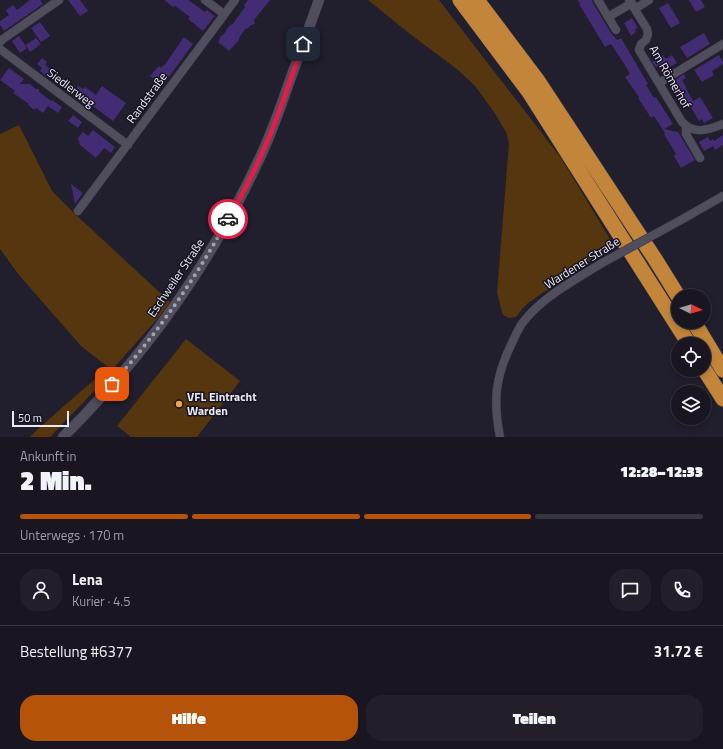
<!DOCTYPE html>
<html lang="de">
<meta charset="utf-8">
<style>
:root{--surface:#191622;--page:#221f2a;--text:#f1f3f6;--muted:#9f9fa5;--line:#373540;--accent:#b45309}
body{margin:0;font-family:"Titillium Web",sans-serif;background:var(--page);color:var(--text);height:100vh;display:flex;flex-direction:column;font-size:15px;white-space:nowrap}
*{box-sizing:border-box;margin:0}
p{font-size:13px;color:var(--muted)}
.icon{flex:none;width:22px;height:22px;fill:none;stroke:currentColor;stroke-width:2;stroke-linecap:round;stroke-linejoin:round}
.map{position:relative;height:437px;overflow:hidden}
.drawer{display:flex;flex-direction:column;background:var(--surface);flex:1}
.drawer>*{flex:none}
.needle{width:26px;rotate:95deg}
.buttons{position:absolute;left:671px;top:289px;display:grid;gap:8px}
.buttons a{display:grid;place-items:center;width:40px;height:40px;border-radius:50%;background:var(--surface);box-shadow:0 2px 6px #0003,0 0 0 1px var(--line);font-size:20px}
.scale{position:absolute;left:12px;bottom:10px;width:57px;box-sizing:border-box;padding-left:4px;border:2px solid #ebe9f3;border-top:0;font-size:11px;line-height:14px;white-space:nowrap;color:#ebe9f3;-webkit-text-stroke:3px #181523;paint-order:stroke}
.pin{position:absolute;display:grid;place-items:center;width:34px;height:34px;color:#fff;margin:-17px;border-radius:8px;box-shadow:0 2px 6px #0006}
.courier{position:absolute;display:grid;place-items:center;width:40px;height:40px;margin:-20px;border:3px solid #e11d48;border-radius:50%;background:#fff;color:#222;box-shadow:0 1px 5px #0007}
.headline em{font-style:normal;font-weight:800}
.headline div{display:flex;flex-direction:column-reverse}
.headline{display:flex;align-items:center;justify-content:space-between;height:68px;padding:0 20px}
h1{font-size:26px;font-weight:800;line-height:30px}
.bar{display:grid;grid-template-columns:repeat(4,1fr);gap:6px 4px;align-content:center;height:48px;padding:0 20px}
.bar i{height:5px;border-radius:3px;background:var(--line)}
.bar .current{background:var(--accent)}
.bar p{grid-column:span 4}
.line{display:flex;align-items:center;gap:10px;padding:0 20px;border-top:1px solid var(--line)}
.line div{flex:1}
.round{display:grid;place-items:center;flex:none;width:42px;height:42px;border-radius:16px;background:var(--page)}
.cta{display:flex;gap:8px;margin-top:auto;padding:8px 20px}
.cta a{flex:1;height:46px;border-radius:16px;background:var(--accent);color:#fff;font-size:16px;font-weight:800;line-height:46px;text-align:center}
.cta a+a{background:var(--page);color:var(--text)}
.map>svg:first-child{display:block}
</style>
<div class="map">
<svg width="723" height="437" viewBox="0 0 723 437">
<rect width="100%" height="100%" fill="#211e2d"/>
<path fill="#55360f" d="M368,0H439L561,158L613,244L528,303L522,309L516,317L509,318L503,315C500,308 500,300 497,293L509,143L506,132L494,112L475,86L458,70L410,34Z
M19,125L52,191L74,213L170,302L158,318L112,370L81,346L19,275L0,249V134Z
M186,339L240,381L197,437H131L117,426Z
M102,373L107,378L50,437H30L40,427Z"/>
<path fill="#422c74" d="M30,0H40L43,4L4,31L0,25V21L9,15L6,10L13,5L17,10Z
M68,0H80L88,11L80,16Z
M164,0H188L205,12L207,10L215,16L203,31L188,19L190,17L175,6L173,7Z
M248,0H270L254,20L255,24L251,25L247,29L246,28L239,38V40L229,51L218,42L221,36L223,35L226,31V30L231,24L232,25L245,7L244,5Z
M578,0H592L593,3L611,33L617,40L621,38L648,84L646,85L654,98L656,97L673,124L664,129L678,132L695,160L681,168L674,156L676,154L664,134L665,133L654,116L651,118L638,98L639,97L625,77L630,74L623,62L611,44L605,47L579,4H580Z
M689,0H701L705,7L696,12Z
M668,3L680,23L671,28L659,8Z
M632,18L638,28L635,29L636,32L631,36L624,23Z
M40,22L50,36L41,42L31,28Z
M704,33L710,44L687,58L680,47Z
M19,36L27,48L20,53L12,41Z
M184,37L193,44L163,85L150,76L159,66L161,68L163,65L164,66Z
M36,38L41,44L30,52L26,45Z
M663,55L666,59L672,55L677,63L667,69L666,72L664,74L659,65L656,67L652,62Z
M719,55L723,62V64L712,71L714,75L702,82L694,70Z
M42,58L47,62L45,65L54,71L49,78L40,71L42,68L37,64Z
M9,68L24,79L20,84H31V85L36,89H39V92L51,101L52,100L62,107L58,113L48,106L43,113L36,108L34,110L28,105L29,104L13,93L15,91L0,80Z
M684,74L686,78L682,80L686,87V88L693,101L700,97L713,118L704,123L702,119L699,121L688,102L684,105L681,101L672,87L677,83L675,80Z
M78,86L83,89L85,87L96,95L102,86L126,103L113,121L74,92Z
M73,115L82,122L78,128L68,121Z
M93,130L115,147L111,153L104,148L96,158L80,145L78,138L83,132L88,136Z
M723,135V145L715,150L713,146L704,151L699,142L708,137L710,141L713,139L714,141Z
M71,184L83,193L75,204Z"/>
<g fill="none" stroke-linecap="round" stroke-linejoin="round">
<g stroke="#3c3a46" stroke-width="9">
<path id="minor" d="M205,0L224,14
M598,0L616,30
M629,0L647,29L648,34L646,40L641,44L639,50L682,122C694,135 708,130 723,124
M635,9L649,0
M608,17L632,3
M0,42L3,39L59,0
M0,49L128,145
M659,83L723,44
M686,126V134L700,158
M78,211L235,0
M681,220L723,196
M500,437C493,401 495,378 511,345C515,337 518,328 524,321C543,297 576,279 602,263"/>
</g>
<g stroke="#3c3a46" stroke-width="11">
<path id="tertiary" d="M63,437C146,355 215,257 263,151C273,129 281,106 289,83C299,55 309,28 319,0"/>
</g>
<g stroke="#3c3a46" stroke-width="16">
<path id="motorway" d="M460,0L529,92L689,344
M477,0L538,81L655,259L678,296
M694,322L723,370
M704,369L723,399"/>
</g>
<use href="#minor" stroke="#504d5d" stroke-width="8"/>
<use href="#tertiary" stroke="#504d5d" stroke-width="10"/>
<use href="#motorway" stroke="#c38539" stroke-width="15"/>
<g stroke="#3c3a46" stroke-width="9" stroke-linecap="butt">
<path id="minor-bridge" d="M602,263L681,220"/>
</g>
<use href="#minor-bridge" stroke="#504d5d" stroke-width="8"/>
</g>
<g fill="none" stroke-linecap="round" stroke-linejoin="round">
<path stroke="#a4a2ae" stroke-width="4" stroke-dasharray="0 7.2" d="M112,384C157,334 196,278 228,219"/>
<path stroke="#e11d48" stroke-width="5" d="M228,219C241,197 253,174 263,151C279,117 290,80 303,44"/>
</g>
<circle fill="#f3a442" stroke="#181523" stroke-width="1.5" cx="179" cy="404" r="4"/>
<g text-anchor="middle" stroke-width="3" stroke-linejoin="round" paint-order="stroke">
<g font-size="12" fill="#ebe9f3" stroke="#181523">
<text transform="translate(670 77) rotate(60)" y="4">Am Römerhof</text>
<text transform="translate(71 88) rotate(37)" y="4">Siedlerweg</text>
<text transform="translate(147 98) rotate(-54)" y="4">Randstraße</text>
<text transform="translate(582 263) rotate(-32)" y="4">Wardener Straße</text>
<text transform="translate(176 278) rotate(-56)" y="4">Eschweiler Straße</text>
</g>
<g font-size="12" font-weight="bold" fill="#ebe9f3" stroke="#181523" text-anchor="start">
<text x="187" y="401">VFL Eintracht<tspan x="187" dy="14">Warden</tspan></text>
</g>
</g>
</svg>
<div class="buttons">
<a><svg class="needle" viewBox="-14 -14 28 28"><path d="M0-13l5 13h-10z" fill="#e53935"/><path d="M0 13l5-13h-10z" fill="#9f9fa5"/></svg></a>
<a><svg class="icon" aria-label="locate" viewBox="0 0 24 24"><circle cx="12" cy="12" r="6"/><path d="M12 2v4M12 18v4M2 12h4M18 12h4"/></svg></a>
<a><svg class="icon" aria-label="layers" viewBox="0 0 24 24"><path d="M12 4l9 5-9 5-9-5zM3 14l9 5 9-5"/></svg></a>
</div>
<div class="scale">50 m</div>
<div class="pin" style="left:112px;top:384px;background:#ea580c"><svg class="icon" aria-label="bag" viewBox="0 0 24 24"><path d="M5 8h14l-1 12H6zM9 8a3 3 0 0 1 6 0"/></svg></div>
<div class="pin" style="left:303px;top:44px;background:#1f2937"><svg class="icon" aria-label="home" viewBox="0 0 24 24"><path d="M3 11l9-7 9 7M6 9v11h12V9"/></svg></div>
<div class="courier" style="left:228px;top:219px"><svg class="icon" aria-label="car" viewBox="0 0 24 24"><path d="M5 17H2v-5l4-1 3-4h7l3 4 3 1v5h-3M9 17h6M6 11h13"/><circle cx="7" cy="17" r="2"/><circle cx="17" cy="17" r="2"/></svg></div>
</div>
<section class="drawer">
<div class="headline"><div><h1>2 Min.</h1><p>Ankunft in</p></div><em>12:28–12:33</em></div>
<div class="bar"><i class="current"></i><i class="current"></i><i class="current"></i><i></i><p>Unterwegs · 170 m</p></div>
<div class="line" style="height:72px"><a class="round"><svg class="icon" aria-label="person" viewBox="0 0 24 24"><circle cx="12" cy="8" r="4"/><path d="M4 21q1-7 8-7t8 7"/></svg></a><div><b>Lena</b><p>Kurier · 4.5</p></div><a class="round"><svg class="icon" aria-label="chat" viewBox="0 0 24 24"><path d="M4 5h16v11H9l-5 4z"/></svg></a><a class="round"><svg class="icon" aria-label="phone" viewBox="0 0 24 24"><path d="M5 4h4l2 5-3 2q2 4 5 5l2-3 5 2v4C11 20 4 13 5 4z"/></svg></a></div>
<div class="line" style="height:52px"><div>Bestellung #6377</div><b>31.72 €</b></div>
<div class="cta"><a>Hilfe</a><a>Teilen</a></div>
</section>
